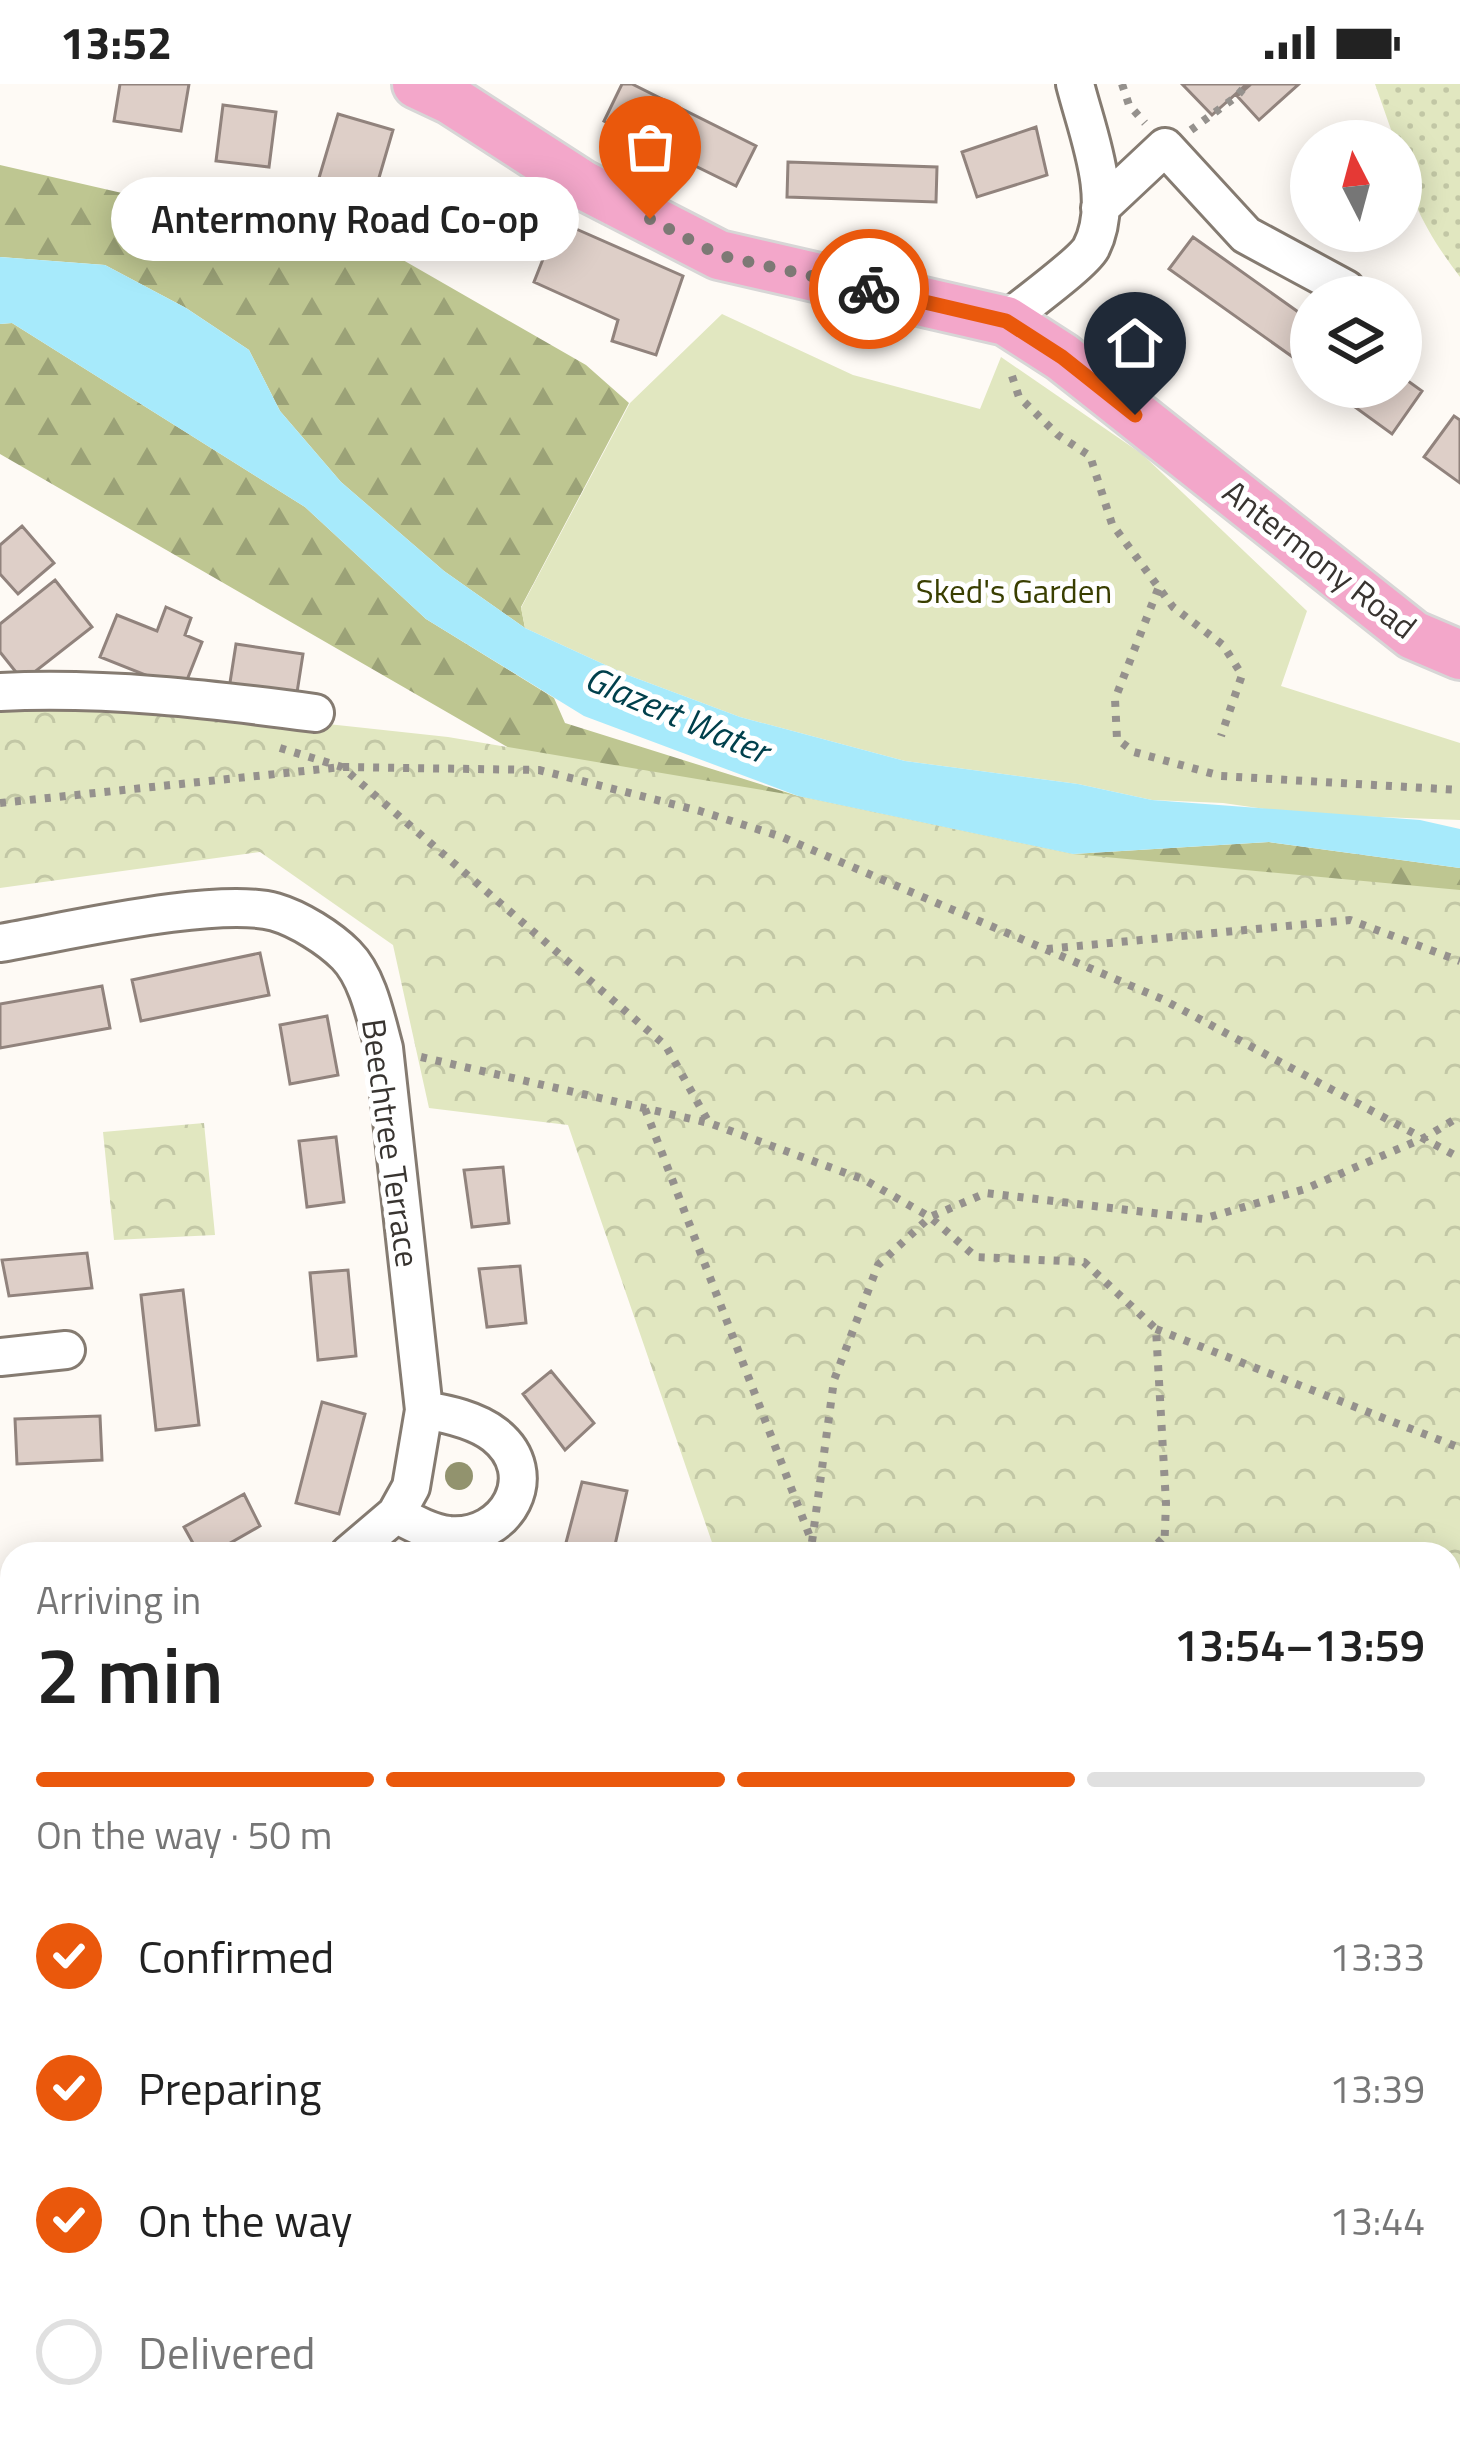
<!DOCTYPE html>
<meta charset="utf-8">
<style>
:root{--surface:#fff;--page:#f6f6f6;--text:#222;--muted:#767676;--line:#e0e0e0;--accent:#ea580c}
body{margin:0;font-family:"Titillium Web",sans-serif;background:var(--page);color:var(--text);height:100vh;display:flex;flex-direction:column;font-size:45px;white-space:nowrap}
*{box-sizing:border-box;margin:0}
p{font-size:39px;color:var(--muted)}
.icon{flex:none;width:66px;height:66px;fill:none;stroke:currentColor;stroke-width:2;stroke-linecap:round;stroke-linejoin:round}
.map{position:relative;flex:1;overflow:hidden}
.drawer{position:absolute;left:0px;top:1458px;width:1461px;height:903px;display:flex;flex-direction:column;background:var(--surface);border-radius:36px 36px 0 0;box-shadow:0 6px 30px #0003}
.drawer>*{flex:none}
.needle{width:78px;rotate:354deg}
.buttons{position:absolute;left:1290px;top:36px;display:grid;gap:24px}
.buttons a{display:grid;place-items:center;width:132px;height:132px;border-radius:50%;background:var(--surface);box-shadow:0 6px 30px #0003;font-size:60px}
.pin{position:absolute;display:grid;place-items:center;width:102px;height:102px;color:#fff;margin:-123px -51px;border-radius:50% 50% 50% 0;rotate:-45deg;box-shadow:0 0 12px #0007}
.pin .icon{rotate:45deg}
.courier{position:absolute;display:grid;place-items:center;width:120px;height:120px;margin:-60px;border:9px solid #ea580c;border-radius:50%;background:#fff;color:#222;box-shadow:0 3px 15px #0007}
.bubble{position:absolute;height:84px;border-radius:42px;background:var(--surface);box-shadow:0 6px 30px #0003;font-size:39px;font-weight:600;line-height:84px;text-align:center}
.head em{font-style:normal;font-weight:600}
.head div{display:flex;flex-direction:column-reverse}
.head{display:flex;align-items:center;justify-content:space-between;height:204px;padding:0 36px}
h1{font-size:78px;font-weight:600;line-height:90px}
.bar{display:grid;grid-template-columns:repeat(4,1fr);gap:18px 12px;align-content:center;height:144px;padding:0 36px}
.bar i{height:15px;border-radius:9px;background:var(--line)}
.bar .current{background:var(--accent)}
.bar p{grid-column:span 4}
ol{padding:0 36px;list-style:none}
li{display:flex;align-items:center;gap:36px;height:132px}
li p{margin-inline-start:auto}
li .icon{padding:12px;border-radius:50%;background:var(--accent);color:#fff;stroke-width:4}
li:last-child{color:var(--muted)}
li i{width:66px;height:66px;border:6px solid var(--line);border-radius:50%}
.status{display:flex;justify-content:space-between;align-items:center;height:84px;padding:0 60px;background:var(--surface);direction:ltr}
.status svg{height:33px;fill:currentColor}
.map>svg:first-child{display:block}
</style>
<div class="status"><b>13:52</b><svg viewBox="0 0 49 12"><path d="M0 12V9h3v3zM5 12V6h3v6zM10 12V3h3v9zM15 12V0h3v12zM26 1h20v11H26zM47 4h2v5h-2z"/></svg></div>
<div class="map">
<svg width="1460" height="2359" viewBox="0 0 1460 2359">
<defs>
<pattern id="grass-dots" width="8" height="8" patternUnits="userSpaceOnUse" patternTransform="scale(3)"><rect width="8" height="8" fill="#e1e7c0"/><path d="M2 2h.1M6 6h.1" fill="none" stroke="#c2c7a5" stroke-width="1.8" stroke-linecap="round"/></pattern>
<pattern id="forest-firs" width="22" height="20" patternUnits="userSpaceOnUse" patternTransform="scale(3)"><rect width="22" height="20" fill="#bec691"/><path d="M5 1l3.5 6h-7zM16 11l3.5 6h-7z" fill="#9ba277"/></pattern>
<pattern id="park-crowns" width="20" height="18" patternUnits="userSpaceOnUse" patternTransform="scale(3)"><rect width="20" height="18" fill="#e1e7c0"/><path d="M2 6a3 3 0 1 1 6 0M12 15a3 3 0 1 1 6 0" fill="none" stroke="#c2c7a5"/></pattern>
</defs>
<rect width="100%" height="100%" fill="#fefaf5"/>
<path fill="url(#grass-dots)" d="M1375,0H1460V193C1431,155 1401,106 1401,57H1395Z
M923,2349H1286L1290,2356L1283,2359H906Z"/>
<path fill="url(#forest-firs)" d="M0,81L396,172L586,281L629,319L521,523L525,544L444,487L341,398L280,327L249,266L186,224L105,181L0,173Z
M12,239L305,423L426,535L554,614L565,639L798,712L1073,770L1269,758L1460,784V1253L507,687L511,665L0,370V240Z"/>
<path fill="url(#park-crowns)" d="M68,612L448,653L798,712L1073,770L1460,806V2221L1449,2230V1470H716L568,1041L429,1024L393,861L260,768L0,804V614Z
M204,1039L215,1151L114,1156L103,1048Z"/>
<path fill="#e1e7c0" d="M722,230L853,291L980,325L1001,273L1142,370L1307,527L1281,602L1460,659V736L1299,730L1223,719L1152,716L1078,700L905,677L740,633L625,590L525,544L521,524L630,319Z"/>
<path fill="#a7eafb" d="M0,173L105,181L186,224L249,266L280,327L341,398L444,487L525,544L625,590L740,633L905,677L1078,700L1152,716L1420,736L1460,745V784L1269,758L1073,770L798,712L584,632L426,535L305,423L12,239L0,240Z"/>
<path fill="#decfc8" stroke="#91837d" stroke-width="3" d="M120,0H189L181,47L114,37Z
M622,0H632L756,62L736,102L604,37Z
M1182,0H1247L1212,31Z
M1251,0H1299L1259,36L1237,12Z
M223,21L276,28L269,83L216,77Z
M338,30L393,46L371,121L316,104Z
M1036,43L1047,91L977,113L962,68Z
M788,78L937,83L936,118L787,113Z
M558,137L683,192L656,271L612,257L618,236L534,198Z
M1193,153L1311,237V286L1169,185Z
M1401,292L1422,307L1392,350L1348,318L1359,303H1401Z
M1454,332L1460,336V399L1424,373Z
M22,442L54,479L18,510L0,490V461Z
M55,496L92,543L23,597L0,568V540Z
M166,523L191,534L185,551L202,558L183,606L100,573L117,531L157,547Z
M236,560L303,570L296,615L229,605Z
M260,869L269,911L141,937L132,896Z
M102,902L110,944L0,964V920Z
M327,932L338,991L290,1000L280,941Z
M336,1053L344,1118L307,1123L299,1057Z
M503,1083L509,1139L472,1143L464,1086Z
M87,1169L92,1204L9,1212L2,1176Z
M520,1182L526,1239L487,1243L479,1185Z
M348,1186L356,1272L318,1276L310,1189Z
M183,1206L199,1341L156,1346L141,1211Z
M551,1287L594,1339L565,1366L523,1310Z
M322,1318L365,1330L339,1430L296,1419Z
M100,1332L102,1376L17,1380L15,1335Z
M582,1398L627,1407L613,1470H563Z
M244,1410L260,1442L211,1470H199L184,1443Z
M0,1543L12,1552V1587L7,1595L0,1590Z
M6,1750L12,1752V1831L0,1827V1765Z
M12,1954V2009H8L0,1956Z
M148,2349H205L207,2359H151Z
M617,2349H642L644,2359H606L604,2352Z"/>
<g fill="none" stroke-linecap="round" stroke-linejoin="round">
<g stroke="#857b71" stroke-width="42">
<path id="minor" d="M1100,124L1165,63L1246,151L1346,205
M1006,237C1023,222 1082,180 1091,164C1116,116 1087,48 1075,0
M0,608C106,603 210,615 315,629
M0,859C65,848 217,812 275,828C299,835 329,854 346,871C368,893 376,935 384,964L424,1326L411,1403L396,1430L349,1470
M0,1273L66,1266
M396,1430C413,1439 431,1449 449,1451C507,1456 544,1390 495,1351C476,1336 448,1330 424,1326
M0,1669L12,1664
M1449,2291L1460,2284
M686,2349L689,2359
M377,2359L401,2349
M1333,2359L1350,2349"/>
</g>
<g stroke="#d7d6d6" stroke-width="54">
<path id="major" d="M417,0L451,16L581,100L719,171L1006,237L1062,273L1413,551L1460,571
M0,2311L12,2345"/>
</g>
<path stroke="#95918d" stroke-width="8" stroke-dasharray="6 9" stroke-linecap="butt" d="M1122,0L1129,21L1145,39
M1191,46L1237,12L1247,0
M1012,292L1019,313L1058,351L1090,372L1112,440L1173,523L1223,561L1242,591L1221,652
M1158,505L1115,615L1117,655L1134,668L1221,692L1460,706
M280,664L342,683L666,962L708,1037
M0,719L342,683L539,686L700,727L782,753L1162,915L1460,1074
M1047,865L1350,836L1460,877
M421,973L709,1039L865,1096L930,1133L976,1173L1084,1178L1156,1245L1166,1419L1164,1470
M645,1025L812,1458V1470
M1156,1245L1460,1364
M821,1470L812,1458L834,1296L878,1181L930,1133L986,1109L1203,1135L1305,1105L1426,1053L1460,1032
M1147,1470L1163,1454
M1449,1703L1460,1697
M271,2349L277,2359
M1044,2359L1053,2349"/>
<use href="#minor" stroke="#fff" stroke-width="36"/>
<use href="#major" stroke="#f3a7ca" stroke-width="48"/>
</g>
<circle fill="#92936e" cx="459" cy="1392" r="14"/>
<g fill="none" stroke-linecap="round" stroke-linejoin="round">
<path stroke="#7d7975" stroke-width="12" stroke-dasharray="0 21.6" d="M650,135L719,171L869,205"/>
<path stroke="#ea580c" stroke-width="15" d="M869,205L1006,237L1062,273L1135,331"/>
</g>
<g text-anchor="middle" stroke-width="10" stroke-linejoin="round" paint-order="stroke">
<g font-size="33" fill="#383430" stroke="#fff">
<text transform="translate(1320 475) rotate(38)" y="12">Antermony Road</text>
<text transform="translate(391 1059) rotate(82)" y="12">Beechtree Terrace</text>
</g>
<g font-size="33" fill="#393e00" stroke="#fff">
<text x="1014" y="519">Sked's Garden</text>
</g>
<g font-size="36" font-style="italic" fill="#00404c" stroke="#fff">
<text transform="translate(677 630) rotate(23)" y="13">Glazert Water</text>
</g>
</g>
</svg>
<div class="buttons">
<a><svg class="needle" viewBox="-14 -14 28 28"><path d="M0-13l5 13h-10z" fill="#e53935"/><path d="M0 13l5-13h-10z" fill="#767676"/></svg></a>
<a><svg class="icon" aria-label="layers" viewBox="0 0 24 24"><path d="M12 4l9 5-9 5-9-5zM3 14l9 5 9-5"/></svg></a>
</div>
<div class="pin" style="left:650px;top:135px;background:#ea580c"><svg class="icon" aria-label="bag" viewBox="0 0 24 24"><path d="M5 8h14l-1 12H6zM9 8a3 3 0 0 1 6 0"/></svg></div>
<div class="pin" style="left:1135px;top:331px;background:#1f2937"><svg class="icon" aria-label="home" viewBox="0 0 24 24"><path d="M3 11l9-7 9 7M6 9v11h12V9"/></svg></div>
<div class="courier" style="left:869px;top:205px"><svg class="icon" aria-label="bike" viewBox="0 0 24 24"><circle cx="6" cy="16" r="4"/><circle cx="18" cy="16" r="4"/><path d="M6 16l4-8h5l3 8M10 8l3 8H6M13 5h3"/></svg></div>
<div class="bubble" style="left:111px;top:93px;width:468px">Antermony Road Co-op</div>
<section class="drawer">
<div class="head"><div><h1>2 min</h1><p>Arriving in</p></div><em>13:54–13:59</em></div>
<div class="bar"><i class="current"></i><i class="current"></i><i class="current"></i><i></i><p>On the way · 50 m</p></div>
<ol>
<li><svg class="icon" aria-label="check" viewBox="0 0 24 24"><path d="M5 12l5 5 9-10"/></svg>Confirmed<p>13:33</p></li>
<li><svg class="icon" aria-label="check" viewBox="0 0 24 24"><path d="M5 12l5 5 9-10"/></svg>Preparing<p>13:39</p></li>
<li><svg class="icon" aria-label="check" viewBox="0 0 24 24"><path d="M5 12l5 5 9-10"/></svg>On the way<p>13:44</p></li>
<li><i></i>Delivered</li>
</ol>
</section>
</div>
